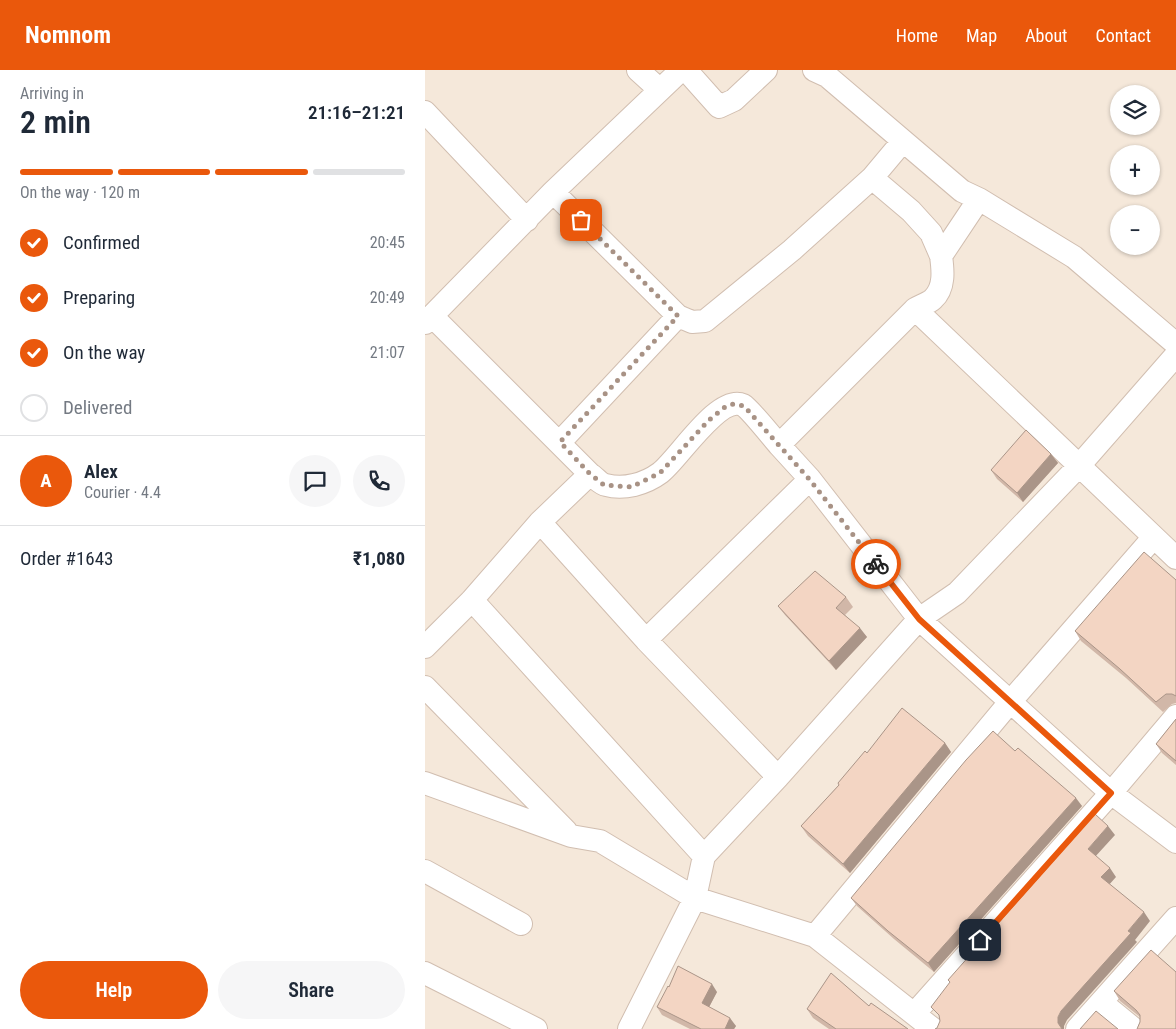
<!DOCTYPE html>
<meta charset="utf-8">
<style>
:root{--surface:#fff;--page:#f6f6f7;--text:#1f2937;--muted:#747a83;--line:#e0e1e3;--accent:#ea580c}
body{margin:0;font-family:"Roboto Condensed",sans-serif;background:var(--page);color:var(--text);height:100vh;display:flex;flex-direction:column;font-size:19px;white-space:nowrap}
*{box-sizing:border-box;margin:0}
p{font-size:16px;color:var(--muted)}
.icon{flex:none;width:28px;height:28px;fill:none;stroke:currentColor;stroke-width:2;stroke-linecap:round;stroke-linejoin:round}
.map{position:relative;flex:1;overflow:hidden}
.panel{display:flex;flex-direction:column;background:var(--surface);width:425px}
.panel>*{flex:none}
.buttons{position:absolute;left:685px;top:15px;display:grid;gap:10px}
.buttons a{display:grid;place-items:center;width:50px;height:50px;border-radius:50%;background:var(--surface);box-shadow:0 1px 4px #0004;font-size:25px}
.pin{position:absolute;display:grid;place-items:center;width:42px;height:42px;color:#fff;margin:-21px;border-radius:10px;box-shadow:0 2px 8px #0006}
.courier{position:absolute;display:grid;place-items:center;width:50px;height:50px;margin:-25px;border:4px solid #ea580c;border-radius:50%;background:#fff;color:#222;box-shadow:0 1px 6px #0007}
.headline em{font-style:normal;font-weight:600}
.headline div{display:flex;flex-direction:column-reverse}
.headline{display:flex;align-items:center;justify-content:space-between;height:85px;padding:0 20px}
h1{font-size:32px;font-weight:600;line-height:38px}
.bar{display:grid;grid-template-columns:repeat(4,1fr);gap:8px 5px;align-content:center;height:60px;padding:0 20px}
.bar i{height:6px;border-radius:4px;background:var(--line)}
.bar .current{background:var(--accent)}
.bar p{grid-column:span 4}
.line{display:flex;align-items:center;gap:12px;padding:0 20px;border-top:1px solid var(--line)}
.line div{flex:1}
.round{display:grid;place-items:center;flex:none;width:52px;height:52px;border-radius:26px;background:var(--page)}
ol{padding:0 20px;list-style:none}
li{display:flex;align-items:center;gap:15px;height:55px}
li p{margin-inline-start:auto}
li .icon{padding:5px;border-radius:50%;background:var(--accent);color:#fff;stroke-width:4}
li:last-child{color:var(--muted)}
li i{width:28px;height:28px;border:2px solid var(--line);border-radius:50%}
.primary-button{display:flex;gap:10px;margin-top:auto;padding:10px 20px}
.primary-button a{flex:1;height:58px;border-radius:30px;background:var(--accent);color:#fff;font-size:20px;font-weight:600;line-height:58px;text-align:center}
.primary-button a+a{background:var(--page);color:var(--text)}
header{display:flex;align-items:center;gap:30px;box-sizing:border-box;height:70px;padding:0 25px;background:var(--accent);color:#fff}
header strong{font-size:24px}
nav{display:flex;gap:28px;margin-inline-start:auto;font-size:18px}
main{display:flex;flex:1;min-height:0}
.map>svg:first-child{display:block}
</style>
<header>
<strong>Nomnom</strong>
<nav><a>Home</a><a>Map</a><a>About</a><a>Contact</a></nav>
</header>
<main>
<section class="panel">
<div class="headline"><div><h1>2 min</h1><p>Arriving in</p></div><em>21:16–21:21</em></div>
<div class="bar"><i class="current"></i><i class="current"></i><i class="current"></i><i></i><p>On the way · 120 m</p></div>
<ol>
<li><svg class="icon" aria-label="check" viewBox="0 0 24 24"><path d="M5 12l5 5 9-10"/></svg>Confirmed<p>20:45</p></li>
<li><svg class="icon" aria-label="check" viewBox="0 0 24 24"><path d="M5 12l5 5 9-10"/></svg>Preparing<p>20:49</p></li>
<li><svg class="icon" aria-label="check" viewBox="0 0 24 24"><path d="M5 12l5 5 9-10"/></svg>On the way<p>21:07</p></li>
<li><i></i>Delivered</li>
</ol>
<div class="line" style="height:90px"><b class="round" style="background:var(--accent);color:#fff">A</b><div><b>Alex</b><p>Courier · 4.4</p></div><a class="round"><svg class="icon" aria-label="chat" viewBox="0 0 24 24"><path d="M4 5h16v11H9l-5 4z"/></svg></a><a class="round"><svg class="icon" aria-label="phone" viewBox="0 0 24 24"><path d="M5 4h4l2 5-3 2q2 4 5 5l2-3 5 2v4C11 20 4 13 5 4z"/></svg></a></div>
<div class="line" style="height:65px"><div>Order #1643</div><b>₹1,080</b></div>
<div class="primary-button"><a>Help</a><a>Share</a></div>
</section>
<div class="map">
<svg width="751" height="959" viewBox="0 0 751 959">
<rect width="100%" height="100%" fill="#fdf6ec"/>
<path fill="#f5e8da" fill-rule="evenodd" d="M0,0H751V959H0ZM694,24H726V56H694ZM694,84H726V116H694ZM694,144H726V176H694Z"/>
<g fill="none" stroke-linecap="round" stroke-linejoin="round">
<g stroke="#d1beb0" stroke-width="24">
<path id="street" d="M213,0L235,20
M261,0L294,37L309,30L341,0
M389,0L402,6L537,121L554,129L649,187L751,274
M0,42L102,150
M447,108L486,141L506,163L516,186
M128,122L253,246L267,252L280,251L367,180L447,108L478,71
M490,239C495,236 504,233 508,229C520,218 518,200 516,186L554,129
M7,246L165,404C170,407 175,414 181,415C199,420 220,414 235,403C253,390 293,324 318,335C325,339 347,367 354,375L490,239L751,488
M0,253L128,122L256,0
M135,372L253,246
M354,375L385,409
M115,452L221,570L353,707
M47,530L279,786L270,828L390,866L508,959
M221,570L385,409L494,549L686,723L751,772
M0,577L47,530L115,452L165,404
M0,617L141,761
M0,713L146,766L175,771L270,828L204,959
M279,786L353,707L494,549L532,523L653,397L751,285
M0,801L96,854
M390,866L585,632L728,468
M0,903L111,959
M676,932L709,959
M489,944L686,723L751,646
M652,959L751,848"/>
</g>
<use href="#street" stroke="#fff" stroke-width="22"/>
</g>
<path fill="#d1b7a8" d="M626,384L633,393L598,432L572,409L566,400Z
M751,510V633L747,634L738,642L701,608L656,571L650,561Z
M421,527L428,537L420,545L442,567L411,600L360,545L353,536Z
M751,649V695L737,683L731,674Z
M520,673L526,682L425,803L383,766L376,756L414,715L413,713L442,683Z
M590,681L657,736L509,902L469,869L432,836L426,828Z
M751,902L712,958L715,952V947L695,931L689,921Z
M244,917L292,922L284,937L311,956L309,959H265L237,945L232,937Z
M444,936L483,959H404L388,948L382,939Z"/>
<path fill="#aa9588" d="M626,384L633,393L598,432L592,423Z
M435,558L442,567L411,600L404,591Z
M520,673L526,682L425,803L418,794Z
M651,728L657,736L509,902L503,893Z
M683,756L690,765L669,788L663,779Z
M685,798L691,807L683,816L676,807Z
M719,842L725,851L710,870L712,872L642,950L639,956V959H637L633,953V947L636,941Z
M287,914L292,922L282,941L277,933Z
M305,948L311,956L309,959H300Z"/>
<path fill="#f3d5c3" stroke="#aa9588" d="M601,360L626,384L592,423L566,400Z
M719,482L751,510V626L747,624H741L731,632L695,599L650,561Z
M390,501L421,527L411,538L435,558L404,591L353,536Z
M477,638L520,673L418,794L376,756L414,715L413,713L440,681L442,683Z
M751,649V691L731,674Z
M568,661L590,681L593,678L651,728L503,893L463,861L426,828L541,690Z
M670,744L683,756L663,779L685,798L676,807L719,842L703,861L706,863L636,941L633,947V953L637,959H510L512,958L515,951L514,945L506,937L525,912L523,910Z
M726,880L751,902V959H712L715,952V945L711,940L689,921Z
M253,896L287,914L277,933L305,948L300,959H276L232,937L243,916L244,917Z
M406,903L444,936L446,933L483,959H411L382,939Z
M671,941L693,959H655Z"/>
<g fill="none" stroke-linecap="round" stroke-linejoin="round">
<path stroke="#a89285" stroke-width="5" stroke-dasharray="0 9" d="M156,150L253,246L135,372L165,404L179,415L206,417L235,403L284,350L300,337L308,334L319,336L385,410L451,494"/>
<path stroke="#ea580c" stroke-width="6" d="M451,494L494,549L686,723L555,870"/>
</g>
</svg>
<div class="buttons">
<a><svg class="icon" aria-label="layers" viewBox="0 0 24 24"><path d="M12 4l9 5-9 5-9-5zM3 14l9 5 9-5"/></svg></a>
<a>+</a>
<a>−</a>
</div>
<div class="pin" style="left:156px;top:150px;background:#ea580c"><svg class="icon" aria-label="bag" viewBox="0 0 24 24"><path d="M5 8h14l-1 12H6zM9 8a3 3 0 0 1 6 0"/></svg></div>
<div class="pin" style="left:555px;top:870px;background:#1f2937"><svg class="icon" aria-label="home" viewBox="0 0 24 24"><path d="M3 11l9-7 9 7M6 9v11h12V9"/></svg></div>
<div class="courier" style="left:451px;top:494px"><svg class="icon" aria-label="bike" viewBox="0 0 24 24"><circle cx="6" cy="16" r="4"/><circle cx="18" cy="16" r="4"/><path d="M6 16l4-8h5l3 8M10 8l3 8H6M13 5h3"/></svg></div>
</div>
</main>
